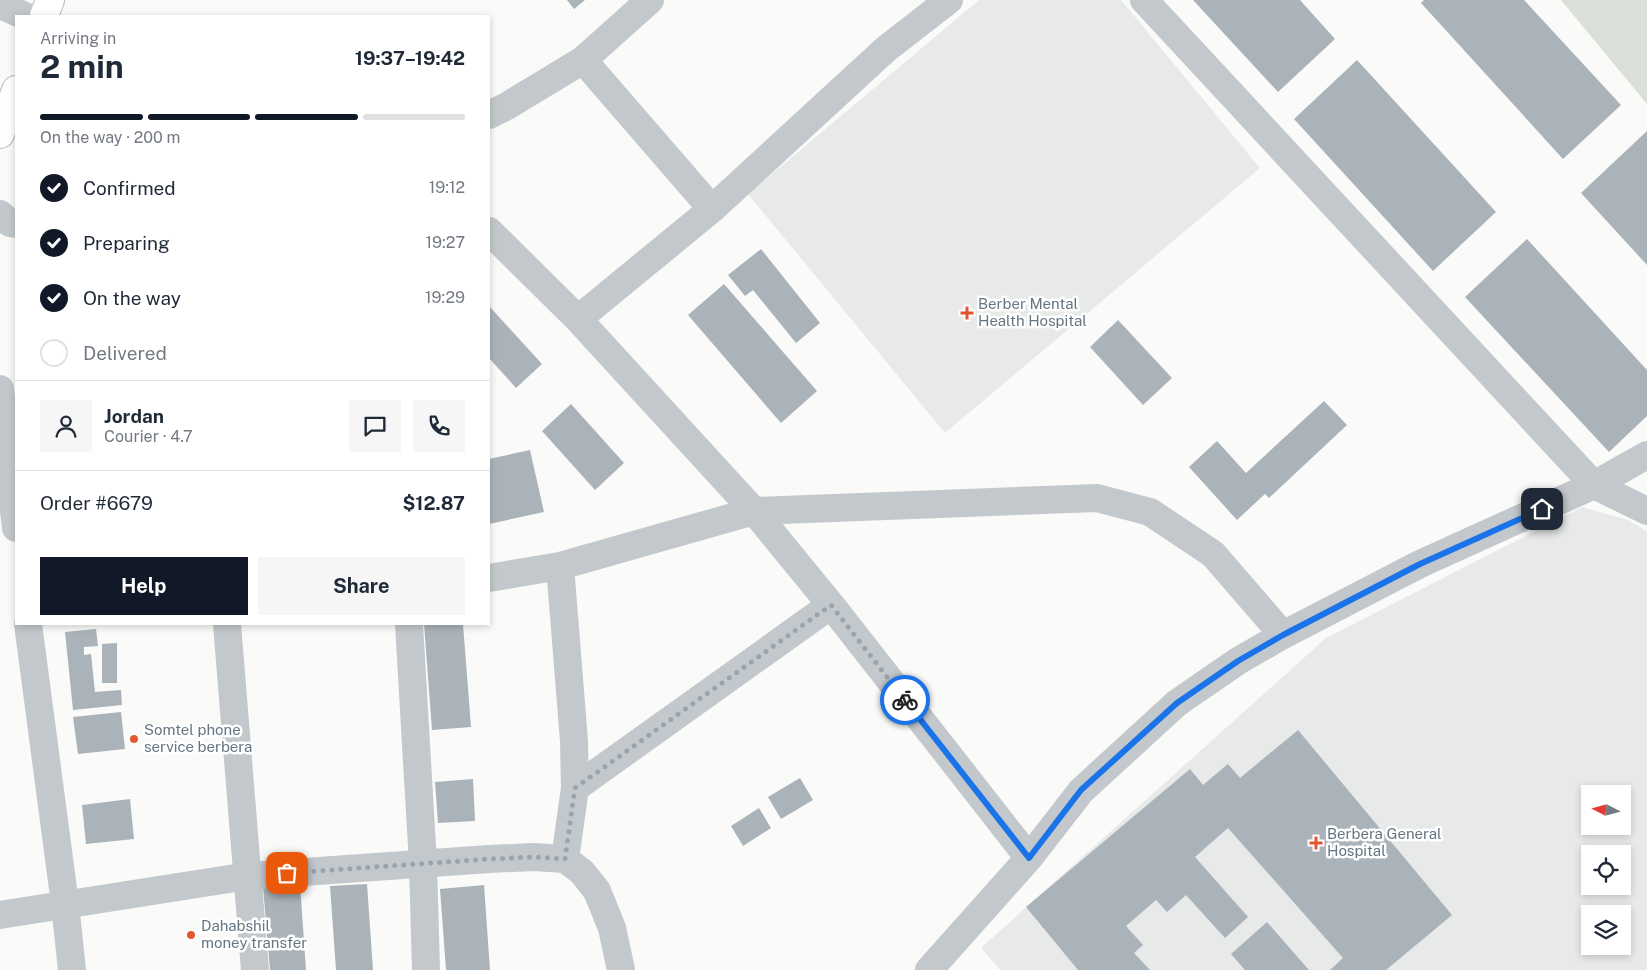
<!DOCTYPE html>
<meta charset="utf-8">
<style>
:root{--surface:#fff;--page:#f6f6f7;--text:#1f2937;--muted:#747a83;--line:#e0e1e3;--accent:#111827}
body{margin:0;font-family:"Public Sans",sans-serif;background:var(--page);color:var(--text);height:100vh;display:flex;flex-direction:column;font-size:19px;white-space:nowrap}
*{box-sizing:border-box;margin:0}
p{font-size:16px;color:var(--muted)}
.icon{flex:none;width:28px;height:28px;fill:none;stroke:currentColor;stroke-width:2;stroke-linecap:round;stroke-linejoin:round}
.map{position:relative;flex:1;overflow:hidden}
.panel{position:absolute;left:15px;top:15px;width:475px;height:610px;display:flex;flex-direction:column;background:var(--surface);border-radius:0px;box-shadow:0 2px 8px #0003}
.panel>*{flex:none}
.needle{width:32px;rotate:276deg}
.controls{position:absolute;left:1581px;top:785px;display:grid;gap:10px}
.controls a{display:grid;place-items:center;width:50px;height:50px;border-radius:0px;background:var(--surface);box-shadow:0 2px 8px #0003;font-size:25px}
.pin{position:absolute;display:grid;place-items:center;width:42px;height:42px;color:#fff;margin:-21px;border-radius:10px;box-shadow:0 2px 8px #0006}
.courier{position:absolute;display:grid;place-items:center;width:50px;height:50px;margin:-25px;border:4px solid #1a73e8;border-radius:50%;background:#fff;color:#222;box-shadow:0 1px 6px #0007}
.summary em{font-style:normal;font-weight:700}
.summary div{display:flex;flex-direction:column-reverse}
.summary{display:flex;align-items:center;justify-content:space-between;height:85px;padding:0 25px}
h1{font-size:32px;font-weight:700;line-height:38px}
.bar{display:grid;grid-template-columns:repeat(4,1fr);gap:8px 5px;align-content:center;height:60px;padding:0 25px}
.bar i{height:6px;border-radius:4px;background:var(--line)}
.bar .selected{background:var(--accent)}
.bar p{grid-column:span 4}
.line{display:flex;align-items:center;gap:12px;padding:0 25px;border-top:1px solid var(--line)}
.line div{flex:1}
.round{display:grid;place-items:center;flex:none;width:52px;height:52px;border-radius:0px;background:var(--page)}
ol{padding:0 25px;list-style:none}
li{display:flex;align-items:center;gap:15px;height:55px}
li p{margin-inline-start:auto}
li .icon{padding:5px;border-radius:50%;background:var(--accent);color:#fff;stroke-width:4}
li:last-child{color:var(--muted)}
li i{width:28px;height:28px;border:2px solid var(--line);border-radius:50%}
.primary-button{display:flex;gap:10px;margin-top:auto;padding:10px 25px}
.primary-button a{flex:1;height:58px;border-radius:0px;background:var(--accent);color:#fff;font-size:20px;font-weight:700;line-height:58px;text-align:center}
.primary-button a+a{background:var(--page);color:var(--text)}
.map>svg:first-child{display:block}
</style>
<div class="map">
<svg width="1647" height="970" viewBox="0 0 1647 970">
<rect width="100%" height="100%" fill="#fafaf8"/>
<path fill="#e8e9e9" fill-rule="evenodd" d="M979,0H1121L1260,168L945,433L748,194Z
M1582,507L1628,520L1647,531V970H1000L981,948L1326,638ZM1590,794H1622V826H1590ZM1590,854H1622V886H1590ZM1590,914H1622V946H1590Z"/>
<path fill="#dadfd7" d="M1561,0H1647V104Z"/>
<path fill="#aab3b9" d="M567,0H585L574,9Z
M1193,0H1300L1335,39L1278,92Z
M1424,0H1524L1621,105L1563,159L1421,3Z
M1357,60L1496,212L1433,271L1294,119Z
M1647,131V265L1581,193Z
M1527,239L1647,370V416L1609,452L1465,297Z
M761,249L820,323L796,343L753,290L745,296L728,275Z
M724,284L817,391L781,423L688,315Z
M489,306L542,364L516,388L489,358Z
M1118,320L1172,378L1143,405L1090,347Z
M1324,401L1347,425L1269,498L1265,494L1237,520L1189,467L1217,441L1246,473Z
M571,404L624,463L595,490L542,431Z
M530,450L544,512L489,524V459Z
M424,624H463L471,727L432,730Z
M96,629L98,646L84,647V655L91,654L95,692L121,690L122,705L73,710L65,632Z
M117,643V683H102V644Z
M121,712L125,749L78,754L73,717Z
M1298,730L1452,915L1386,970H1330L1343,958L1228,828L1195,857L1248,917L1225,938L1186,895L1167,912L1156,900L1126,926L1143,945L1134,953L1150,970H1078L1026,907L1190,769L1203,785L1228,764L1240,778Z
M800,778L813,800L781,819L768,797Z
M473,779L475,821L438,823L435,782Z
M130,799L134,839L86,844L82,805Z
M759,808L771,828L743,846L731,826Z
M300,884L306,970H270L263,887Z
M367,884L373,970H336L330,886Z
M484,885L490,970H446L440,889Z
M1267,922L1309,970H1245L1231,954Z"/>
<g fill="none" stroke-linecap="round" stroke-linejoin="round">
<g stroke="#b3babf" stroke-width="30">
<path id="secondary" d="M44,16L50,0
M0,134L16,90"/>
</g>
<path stroke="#c3c8cc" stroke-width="28" d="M1144,0L1594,485L1647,511
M0,5L25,16
M583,60L712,209
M489,115L507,106L583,60L650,0
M0,214L10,223L16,224
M489,231L578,319L754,511L831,605L1029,858
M578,319L712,209L886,49L949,0
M0,389L16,528
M560,566L574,741L575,788
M489,578L560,566L754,511L1097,498L1150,512L1213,554L1283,635
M28,624L65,904L72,970
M227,624L255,970
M409,624L423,864L426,970
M565,859L575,788L831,605
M0,915L248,876L489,859L534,857L565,859L582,872L597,891L612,928L621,970
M929,970L1029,858L1081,791L1177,703L1238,661L1283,635L1420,564L1594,485L1647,455"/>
<use href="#secondary" stroke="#fff" stroke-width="28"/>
</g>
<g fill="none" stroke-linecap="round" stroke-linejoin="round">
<path stroke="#99a4ac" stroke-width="5" stroke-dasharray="0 9" d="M287,873L489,859L534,857L565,859L575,788L831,605L905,700"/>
<path stroke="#1a73e8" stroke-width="6" d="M905,700L1029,858L1081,790L1177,703L1238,661L1283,635L1420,564L1542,509"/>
</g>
<g fill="#e4572e" stroke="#fff" stroke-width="2">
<path d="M964.5 305.5h5v5h5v5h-5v5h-5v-5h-5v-5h5z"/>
<circle cx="134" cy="739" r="5"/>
<path d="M1313.5 835.5h5v5h5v5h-5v5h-5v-5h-5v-5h5z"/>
<circle cx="191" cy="935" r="5"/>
</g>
<g text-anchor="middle" stroke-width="5" stroke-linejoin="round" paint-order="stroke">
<g font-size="15" fill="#657683" stroke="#fff" text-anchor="start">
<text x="978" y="309">Berber Mental<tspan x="978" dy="17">Health Hospital</tspan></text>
<text x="144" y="735">Somtel phone<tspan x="144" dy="17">service berbera</tspan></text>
<text x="1327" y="839">Berbera General<tspan x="1327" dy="17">Hospital</tspan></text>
<text x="201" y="931">Dahabshil<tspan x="201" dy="17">money transfer</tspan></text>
</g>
</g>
</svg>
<div class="controls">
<a><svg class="needle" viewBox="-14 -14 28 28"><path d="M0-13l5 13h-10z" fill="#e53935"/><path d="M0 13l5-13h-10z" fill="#747a83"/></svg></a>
<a><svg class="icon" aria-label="locate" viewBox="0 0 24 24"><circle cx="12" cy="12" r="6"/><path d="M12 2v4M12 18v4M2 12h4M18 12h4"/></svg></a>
<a><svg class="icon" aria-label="layers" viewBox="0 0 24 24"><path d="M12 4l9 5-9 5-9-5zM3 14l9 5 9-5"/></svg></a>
</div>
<div class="pin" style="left:287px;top:873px;background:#ea580c"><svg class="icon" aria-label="bag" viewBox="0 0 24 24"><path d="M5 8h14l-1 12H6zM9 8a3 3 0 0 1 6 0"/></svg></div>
<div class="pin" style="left:1542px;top:509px;background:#1f2937"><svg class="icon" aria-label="home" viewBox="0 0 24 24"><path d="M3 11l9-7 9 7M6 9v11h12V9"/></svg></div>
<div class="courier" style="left:905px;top:700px"><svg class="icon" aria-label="bike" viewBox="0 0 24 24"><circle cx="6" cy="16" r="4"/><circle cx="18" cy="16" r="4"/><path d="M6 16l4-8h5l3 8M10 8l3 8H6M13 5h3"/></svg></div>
<section class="panel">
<div class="summary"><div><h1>2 min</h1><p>Arriving in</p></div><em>19:37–19:42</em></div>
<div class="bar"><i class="selected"></i><i class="selected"></i><i class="selected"></i><i></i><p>On the way · 200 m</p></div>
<ol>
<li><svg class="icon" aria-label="check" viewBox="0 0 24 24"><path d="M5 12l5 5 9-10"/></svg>Confirmed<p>19:12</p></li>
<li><svg class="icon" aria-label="check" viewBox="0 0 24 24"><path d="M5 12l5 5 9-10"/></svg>Preparing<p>19:27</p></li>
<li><svg class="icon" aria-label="check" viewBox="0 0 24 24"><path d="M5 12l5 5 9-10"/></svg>On the way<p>19:29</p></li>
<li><i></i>Delivered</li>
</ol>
<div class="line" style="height:90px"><a class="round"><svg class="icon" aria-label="person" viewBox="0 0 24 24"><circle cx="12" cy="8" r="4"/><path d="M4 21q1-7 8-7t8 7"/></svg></a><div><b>Jordan</b><p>Courier · 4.7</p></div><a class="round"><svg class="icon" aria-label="chat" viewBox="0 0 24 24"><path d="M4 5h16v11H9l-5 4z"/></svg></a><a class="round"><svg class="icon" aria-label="phone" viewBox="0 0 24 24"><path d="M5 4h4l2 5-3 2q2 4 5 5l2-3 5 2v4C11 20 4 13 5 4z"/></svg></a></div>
<div class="line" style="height:65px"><div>Order #6679</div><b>$12.87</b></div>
<div class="primary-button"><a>Help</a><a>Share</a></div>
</section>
</div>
